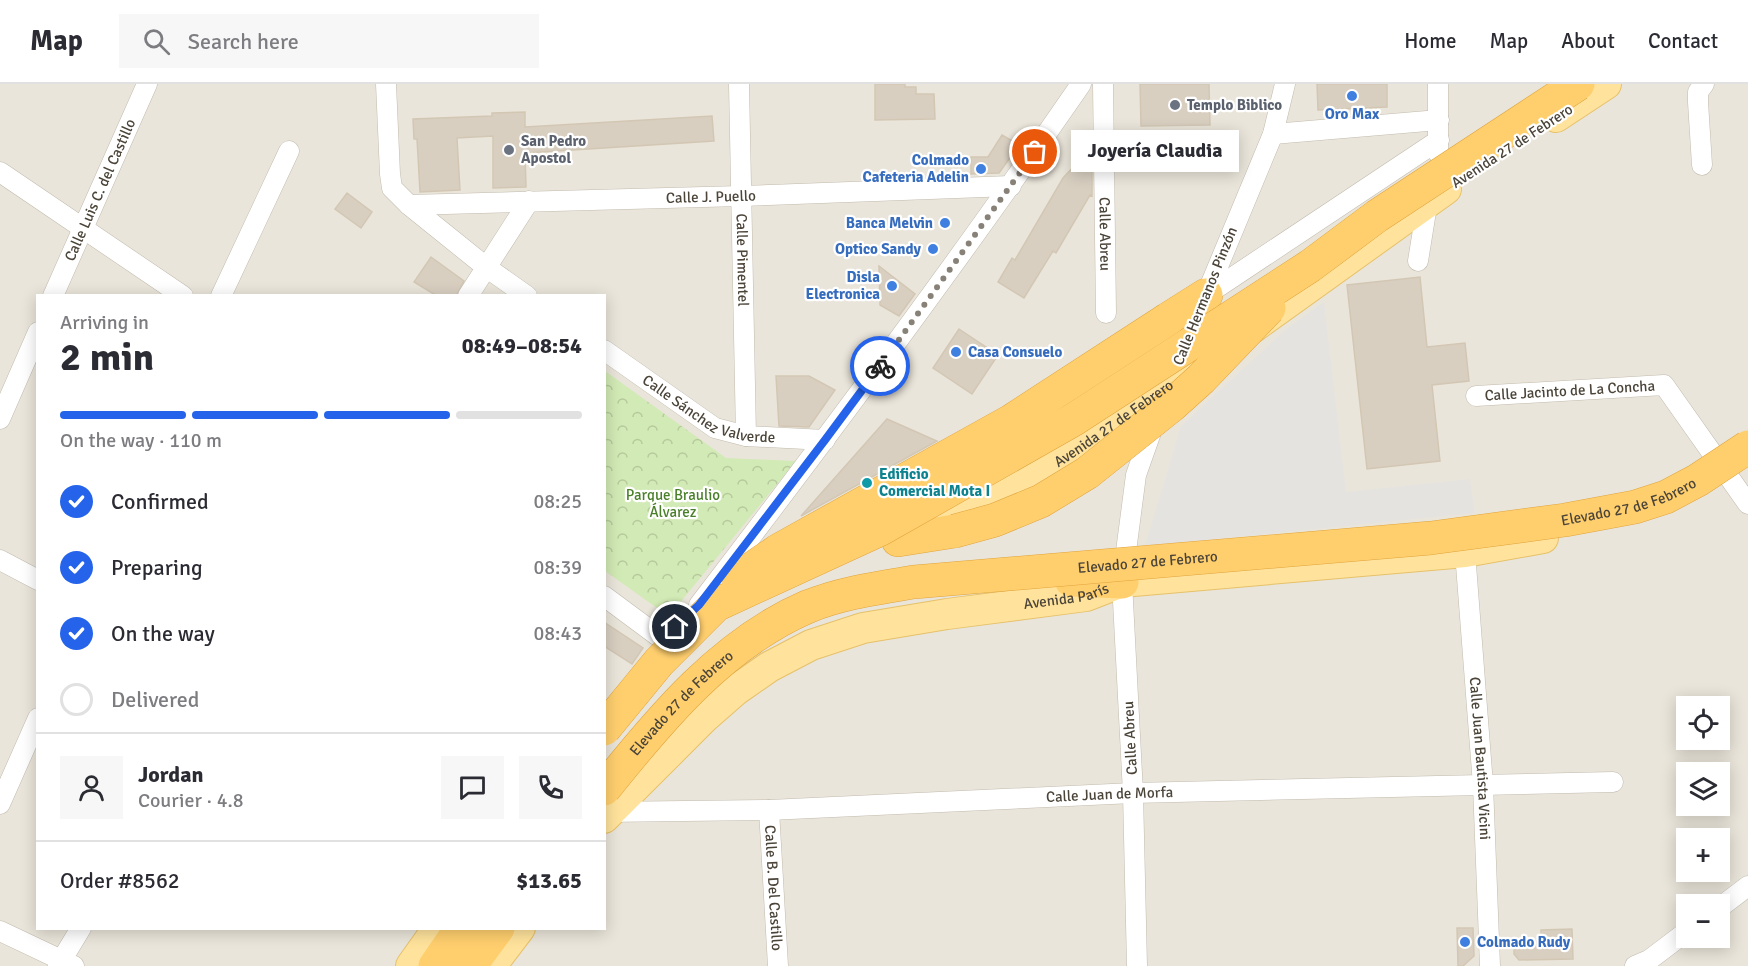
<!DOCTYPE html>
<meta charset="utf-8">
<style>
:root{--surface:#fff;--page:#f7f7f7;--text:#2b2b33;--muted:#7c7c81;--line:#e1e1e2;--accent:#2563eb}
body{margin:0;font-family:Signika,sans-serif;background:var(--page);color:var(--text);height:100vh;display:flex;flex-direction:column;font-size:22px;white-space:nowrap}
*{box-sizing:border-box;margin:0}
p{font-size:20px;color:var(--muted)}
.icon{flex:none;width:33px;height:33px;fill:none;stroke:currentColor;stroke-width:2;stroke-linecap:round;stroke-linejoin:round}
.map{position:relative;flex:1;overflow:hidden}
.sheet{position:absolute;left:36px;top:210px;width:570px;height:636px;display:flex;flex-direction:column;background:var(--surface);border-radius:0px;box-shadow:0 3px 15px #0003}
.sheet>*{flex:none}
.buttons{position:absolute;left:1676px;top:612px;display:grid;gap:12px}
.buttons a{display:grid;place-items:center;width:54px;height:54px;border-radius:0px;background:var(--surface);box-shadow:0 3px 15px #0003;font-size:30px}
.pin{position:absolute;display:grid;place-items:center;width:51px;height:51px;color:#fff;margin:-26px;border:3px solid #fff;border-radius:50%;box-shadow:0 2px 6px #0007}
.courier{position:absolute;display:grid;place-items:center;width:60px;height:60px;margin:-30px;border:4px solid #2563eb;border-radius:50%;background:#fff;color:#222;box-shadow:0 2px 8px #0007}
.bubble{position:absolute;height:42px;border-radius:0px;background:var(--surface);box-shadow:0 3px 15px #0003;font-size:20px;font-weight:700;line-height:42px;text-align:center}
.headline em{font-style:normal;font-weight:700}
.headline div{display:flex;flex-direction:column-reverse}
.headline{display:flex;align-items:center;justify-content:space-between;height:102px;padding:0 24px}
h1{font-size:39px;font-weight:700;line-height:45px}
.bar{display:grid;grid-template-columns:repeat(4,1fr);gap:9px 6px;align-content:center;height:72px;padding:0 24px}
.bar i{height:8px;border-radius:4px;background:var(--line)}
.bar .selected{background:var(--accent)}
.bar p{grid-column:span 4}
.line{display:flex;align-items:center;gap:15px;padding:0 24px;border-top:2px solid var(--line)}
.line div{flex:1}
.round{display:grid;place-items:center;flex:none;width:63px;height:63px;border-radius:0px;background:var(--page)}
ol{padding:0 24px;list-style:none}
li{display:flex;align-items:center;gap:18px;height:66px}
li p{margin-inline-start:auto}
li .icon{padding:6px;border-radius:50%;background:var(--accent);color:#fff;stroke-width:4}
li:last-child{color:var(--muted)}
li i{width:33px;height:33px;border:3px solid var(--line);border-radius:50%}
header{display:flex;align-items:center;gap:36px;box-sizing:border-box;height:84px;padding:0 30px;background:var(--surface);border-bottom:2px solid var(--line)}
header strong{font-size:28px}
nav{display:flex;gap:33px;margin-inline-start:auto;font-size:21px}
.search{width:420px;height:54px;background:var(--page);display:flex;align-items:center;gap:15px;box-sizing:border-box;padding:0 21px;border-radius:0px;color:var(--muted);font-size:22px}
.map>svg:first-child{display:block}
</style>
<header>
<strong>Map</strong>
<div class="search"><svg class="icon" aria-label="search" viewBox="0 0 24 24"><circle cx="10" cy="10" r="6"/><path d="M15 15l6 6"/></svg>Search here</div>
<nav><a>Home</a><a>Map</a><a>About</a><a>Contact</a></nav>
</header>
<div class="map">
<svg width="1748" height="882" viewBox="0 0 1748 882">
<defs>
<pattern id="park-crowns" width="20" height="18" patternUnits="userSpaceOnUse" patternTransform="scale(1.5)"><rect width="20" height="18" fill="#d2eab5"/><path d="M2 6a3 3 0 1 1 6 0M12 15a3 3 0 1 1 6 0" fill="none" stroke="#b6ca9c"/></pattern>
</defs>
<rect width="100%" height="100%" fill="#f6f3ec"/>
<path fill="#eae5da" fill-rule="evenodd" d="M0,0H1748V882H0ZM38,212H604V844H38ZM1686,622H1719V656H1686ZM1686,688H1719V722H1686ZM1686,754H1719V788H1686ZM1686,820H1719V854H1686Z"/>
<path fill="url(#park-crowns)" d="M605,287L726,374L796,377L678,521L657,524L605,487Z"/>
<path fill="#e5e3e0" d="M1324,218L1346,408L1470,395L1475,429L1145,462L1181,342L1286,245Z"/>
<path fill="#d8cfc1" stroke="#d3c7b4" stroke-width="1.5" d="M875,0H905V3H916V10H934L935,35L875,36Z
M1140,0H1209L1210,41L1141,42Z
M1317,0H1387V23L1318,26Z
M525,28V43L712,32L714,57L525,69L526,103L493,104V52L457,54L460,106L420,108L417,55H414L413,35L492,32V29Z
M1002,51L1019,61L999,89L971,90V73H988Z
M1092,63V112L1090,111L1056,169L1053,167L1024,214L998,198L1012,174L1015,176L1063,94Z
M347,109L372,128L361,144L335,125Z
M431,173L464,197L456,212H437L414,198Z
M879,182L915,210L899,232L880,221Z
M1420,193L1427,263L1465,259L1469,297L1432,301L1440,377L1367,385L1347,201Z
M959,245L998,271L972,310L933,284Z
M776,292H809L835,306L809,343L779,342Z
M887,335L937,357L801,432Z
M604,538L643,564L632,580L604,562Z
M1457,844H1473L1474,872L1463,882H1458Z
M1572,845L1573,875L1519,876L1514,870V858L1541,857V846Z"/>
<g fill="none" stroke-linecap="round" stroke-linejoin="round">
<g stroke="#c2bbae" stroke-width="21">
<g id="street">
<path d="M386,0L390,90L392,104L409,121L486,183L527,212"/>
<path id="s1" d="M739,0L746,352"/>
<path id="s2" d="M1103,0L1106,229"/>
<path d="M1438,0V69"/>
<path d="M1273,50L1439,36"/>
<path d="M1702,81L1698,18V8L1704,0"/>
<path d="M0,88L183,212"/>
<path id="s3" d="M409,121L741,112L1011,102"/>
<path d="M1418,177L1428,115"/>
<path d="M1206,211L1439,56"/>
<path id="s4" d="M53,212L147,0"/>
<path d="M221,212L289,67"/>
<path d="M468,212L529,117"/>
<path d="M1202,221L1273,50L1285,0"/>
<path id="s5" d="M604,266L715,344L746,352L825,356"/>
<path id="s6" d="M1476,312L1664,301L1748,420"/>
<path d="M0,335L38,248"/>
<path id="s7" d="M1465,468L1483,701L1490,882"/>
<path d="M0,476L38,496"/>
<path d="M604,512L662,555"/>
<path d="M699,521C830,350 959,177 1081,0"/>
<path d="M0,720L38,634"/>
<path id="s8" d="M769,726L778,882"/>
<path id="s9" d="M604,728L769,726L1133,709L1613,698"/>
<path d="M1719,824L1748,802"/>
<path d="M0,847L74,882"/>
<path d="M58,882L81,844"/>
<path d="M1137,882L1133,709L1122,498L1136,391L1154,340"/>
<path d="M1635,882L1649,876L1686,848"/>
</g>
</g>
<g stroke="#e6c16a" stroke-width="32">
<g id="primary">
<path d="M1556,33L1606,0"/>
<path d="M1251,245L1446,105"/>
<path id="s10" d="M933,441L975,424L1030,396L1079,364L1206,275"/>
<path id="s11" d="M604,734L704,634L736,606L769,583L811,561L863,544L947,530L1086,512L1122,498L1465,468L1543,454"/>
<path d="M411,882L438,844"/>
<path d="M491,882L520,844"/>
</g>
</g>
<g stroke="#e0a43c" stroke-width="34">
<path id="highway" d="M1168,235L1206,211
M898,456L955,447
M1071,496L1122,498
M435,882L461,844
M470,882L498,844"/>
</g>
<use href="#street" stroke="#fff" stroke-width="20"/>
<use href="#primary" stroke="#ffe39c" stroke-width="30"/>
<use href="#highway" stroke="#ffcf6e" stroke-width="33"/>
<g stroke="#e0a43c" stroke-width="34" stroke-linecap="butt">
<g id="highway-bridge">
<path d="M955,447L995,436L1041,417L1087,389L1171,322L1201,295L1269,224"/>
<path d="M738,494L779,466L1011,337L1168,235"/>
<path d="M604,645L659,578L716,521L881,445L1073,336L1310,182L1377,132L1578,0"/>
<path id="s12" d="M604,705C660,635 723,559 807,523C841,509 878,504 914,498L1431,454L1565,436L1635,423L1666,413L1698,396L1748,363"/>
</g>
</g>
<use href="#highway-bridge" stroke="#ffcf6e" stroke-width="33"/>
</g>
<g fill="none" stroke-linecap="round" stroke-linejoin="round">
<path stroke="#878178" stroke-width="6" stroke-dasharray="0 10.8" d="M880,282L1035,68"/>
<path stroke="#2563eb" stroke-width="8" d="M675,543L699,521L825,356L880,282"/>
</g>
<g fill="#3f7fe0" stroke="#fff" stroke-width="2">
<circle cx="1352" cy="12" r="6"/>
<circle cx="981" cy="85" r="6"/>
<circle cx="945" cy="139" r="6"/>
<circle cx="933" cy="165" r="6"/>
<circle cx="892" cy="202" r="6"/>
<circle cx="956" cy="268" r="6"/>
<circle cx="1465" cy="858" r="6"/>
</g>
<g fill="#6b7280" stroke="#fff" stroke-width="2">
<circle cx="1175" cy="21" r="6"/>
<circle cx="509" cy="66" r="6"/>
</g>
<circle fill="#0f9aa8" stroke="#fff" stroke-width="2" cx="867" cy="399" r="6"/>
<g text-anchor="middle" stroke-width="4.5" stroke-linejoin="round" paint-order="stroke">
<g font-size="15" font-weight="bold" fill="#5b616d" stroke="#fff" text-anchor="start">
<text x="1187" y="26">Templo Biblico</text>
<text x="521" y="62">San Pedro<tspan x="521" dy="17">Apostol</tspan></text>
</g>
<g font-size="15" font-weight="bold" fill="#366cbe" stroke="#fff" text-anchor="end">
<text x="1352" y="35" text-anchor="middle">Oro Max</text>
<text x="969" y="81">Colmado<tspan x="969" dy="17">Cafeteria Adelin</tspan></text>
<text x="933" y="144">Banca Melvin</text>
<text x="921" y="170">Optico Sandy</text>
<text x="880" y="198">Disla<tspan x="880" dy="17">Electronica</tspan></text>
<text x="968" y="273" text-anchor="start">Casa Consuelo</text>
<text x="1477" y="863" text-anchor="start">Colmado Rudy</text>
</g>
<g font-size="15" fill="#4b4439" stroke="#fff">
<text transform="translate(1512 62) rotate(-33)" y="5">Avenida 27 de Febrero</text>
<text dy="5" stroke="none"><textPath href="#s4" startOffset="116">Calle Luis C. del Castillo</textPath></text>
<text dy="5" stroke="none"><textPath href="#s3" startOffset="302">Calle J. Puello</textPath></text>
<text dy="5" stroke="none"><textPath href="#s2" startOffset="150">Calle Abreu</textPath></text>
<text dy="5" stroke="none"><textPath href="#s1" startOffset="176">Calle Pimentel</textPath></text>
<text transform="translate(1205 212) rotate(-68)" y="5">Calle Hermanos Pinzón</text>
<text dy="5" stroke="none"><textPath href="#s6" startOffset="94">Calle Jacinto de La Concha</textPath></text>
<text dy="5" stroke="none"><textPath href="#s5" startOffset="123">Calle Sánchez Valverde</textPath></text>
<text dy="5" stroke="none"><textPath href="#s10" startOffset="208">Avenida 27 de Febrero</textPath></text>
<text dy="5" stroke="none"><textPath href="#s12" startOffset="1106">Elevado 27 de Febrero</textPath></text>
<text dy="5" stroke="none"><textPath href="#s12" startOffset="620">Elevado 27 de Febrero</textPath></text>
<text dy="5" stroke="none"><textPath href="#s11" startOffset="532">Avenida París</textPath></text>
<text dy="5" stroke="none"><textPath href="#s12" startOffset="116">Elevado 27 de Febrero</textPath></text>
<text transform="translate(1130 654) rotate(-93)" y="5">Calle Abreu</text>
<text dy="5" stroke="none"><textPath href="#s7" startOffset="207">Calle Juan Bautista Vicini</textPath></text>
<text dy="5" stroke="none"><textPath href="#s9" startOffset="506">Calle Juan de Morfa</textPath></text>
<text dy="5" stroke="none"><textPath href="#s8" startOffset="78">Calle B. Del Castillo</textPath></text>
</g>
<g font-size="15" font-weight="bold" fill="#0d838f" stroke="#fff" text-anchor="start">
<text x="879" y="395">Edificio<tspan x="879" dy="17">Comercial Mota I</tspan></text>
</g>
<g font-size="15" fill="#4a7f2a" stroke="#fff">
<text x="673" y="416">Parque Braulio<tspan x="673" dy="17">Álvarez</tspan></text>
</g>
</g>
</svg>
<div class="buttons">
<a><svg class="icon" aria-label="locate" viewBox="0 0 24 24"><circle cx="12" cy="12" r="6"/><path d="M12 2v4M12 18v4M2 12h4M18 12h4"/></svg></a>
<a><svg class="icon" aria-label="layers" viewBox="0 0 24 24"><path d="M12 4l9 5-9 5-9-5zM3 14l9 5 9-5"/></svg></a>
<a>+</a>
<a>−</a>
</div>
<div class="pin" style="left:1035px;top:68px;background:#ea580c"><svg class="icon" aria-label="bag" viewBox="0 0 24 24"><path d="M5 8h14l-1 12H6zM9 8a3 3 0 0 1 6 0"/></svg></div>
<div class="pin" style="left:675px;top:543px;background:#1f2937"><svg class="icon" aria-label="home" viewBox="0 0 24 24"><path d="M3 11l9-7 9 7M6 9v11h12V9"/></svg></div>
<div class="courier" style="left:880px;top:282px"><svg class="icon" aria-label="bike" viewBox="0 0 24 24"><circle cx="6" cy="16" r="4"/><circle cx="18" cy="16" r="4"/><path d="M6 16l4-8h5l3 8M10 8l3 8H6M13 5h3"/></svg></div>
<div class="bubble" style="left:1071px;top:46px;width:168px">Joyería Claudia</div>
<section class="sheet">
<div class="headline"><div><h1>2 min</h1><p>Arriving in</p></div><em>08:49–08:54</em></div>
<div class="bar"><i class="selected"></i><i class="selected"></i><i class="selected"></i><i></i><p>On the way · 110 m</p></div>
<ol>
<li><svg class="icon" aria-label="check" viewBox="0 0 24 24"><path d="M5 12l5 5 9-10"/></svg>Confirmed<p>08:25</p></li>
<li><svg class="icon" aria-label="check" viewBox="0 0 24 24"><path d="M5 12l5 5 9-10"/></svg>Preparing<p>08:39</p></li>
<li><svg class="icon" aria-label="check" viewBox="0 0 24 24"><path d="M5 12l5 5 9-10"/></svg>On the way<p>08:43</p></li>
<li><i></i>Delivered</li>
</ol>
<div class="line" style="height:108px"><a class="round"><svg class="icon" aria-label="person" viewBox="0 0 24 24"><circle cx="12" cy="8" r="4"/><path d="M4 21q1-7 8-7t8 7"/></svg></a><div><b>Jordan</b><p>Courier · 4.8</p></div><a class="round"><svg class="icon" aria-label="chat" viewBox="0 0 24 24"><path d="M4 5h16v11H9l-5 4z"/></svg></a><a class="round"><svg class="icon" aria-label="phone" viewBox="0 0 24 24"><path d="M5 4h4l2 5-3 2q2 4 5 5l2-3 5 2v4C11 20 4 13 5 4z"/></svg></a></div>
<div class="line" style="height:78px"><div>Order #8562</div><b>$13.65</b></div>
</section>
</div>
